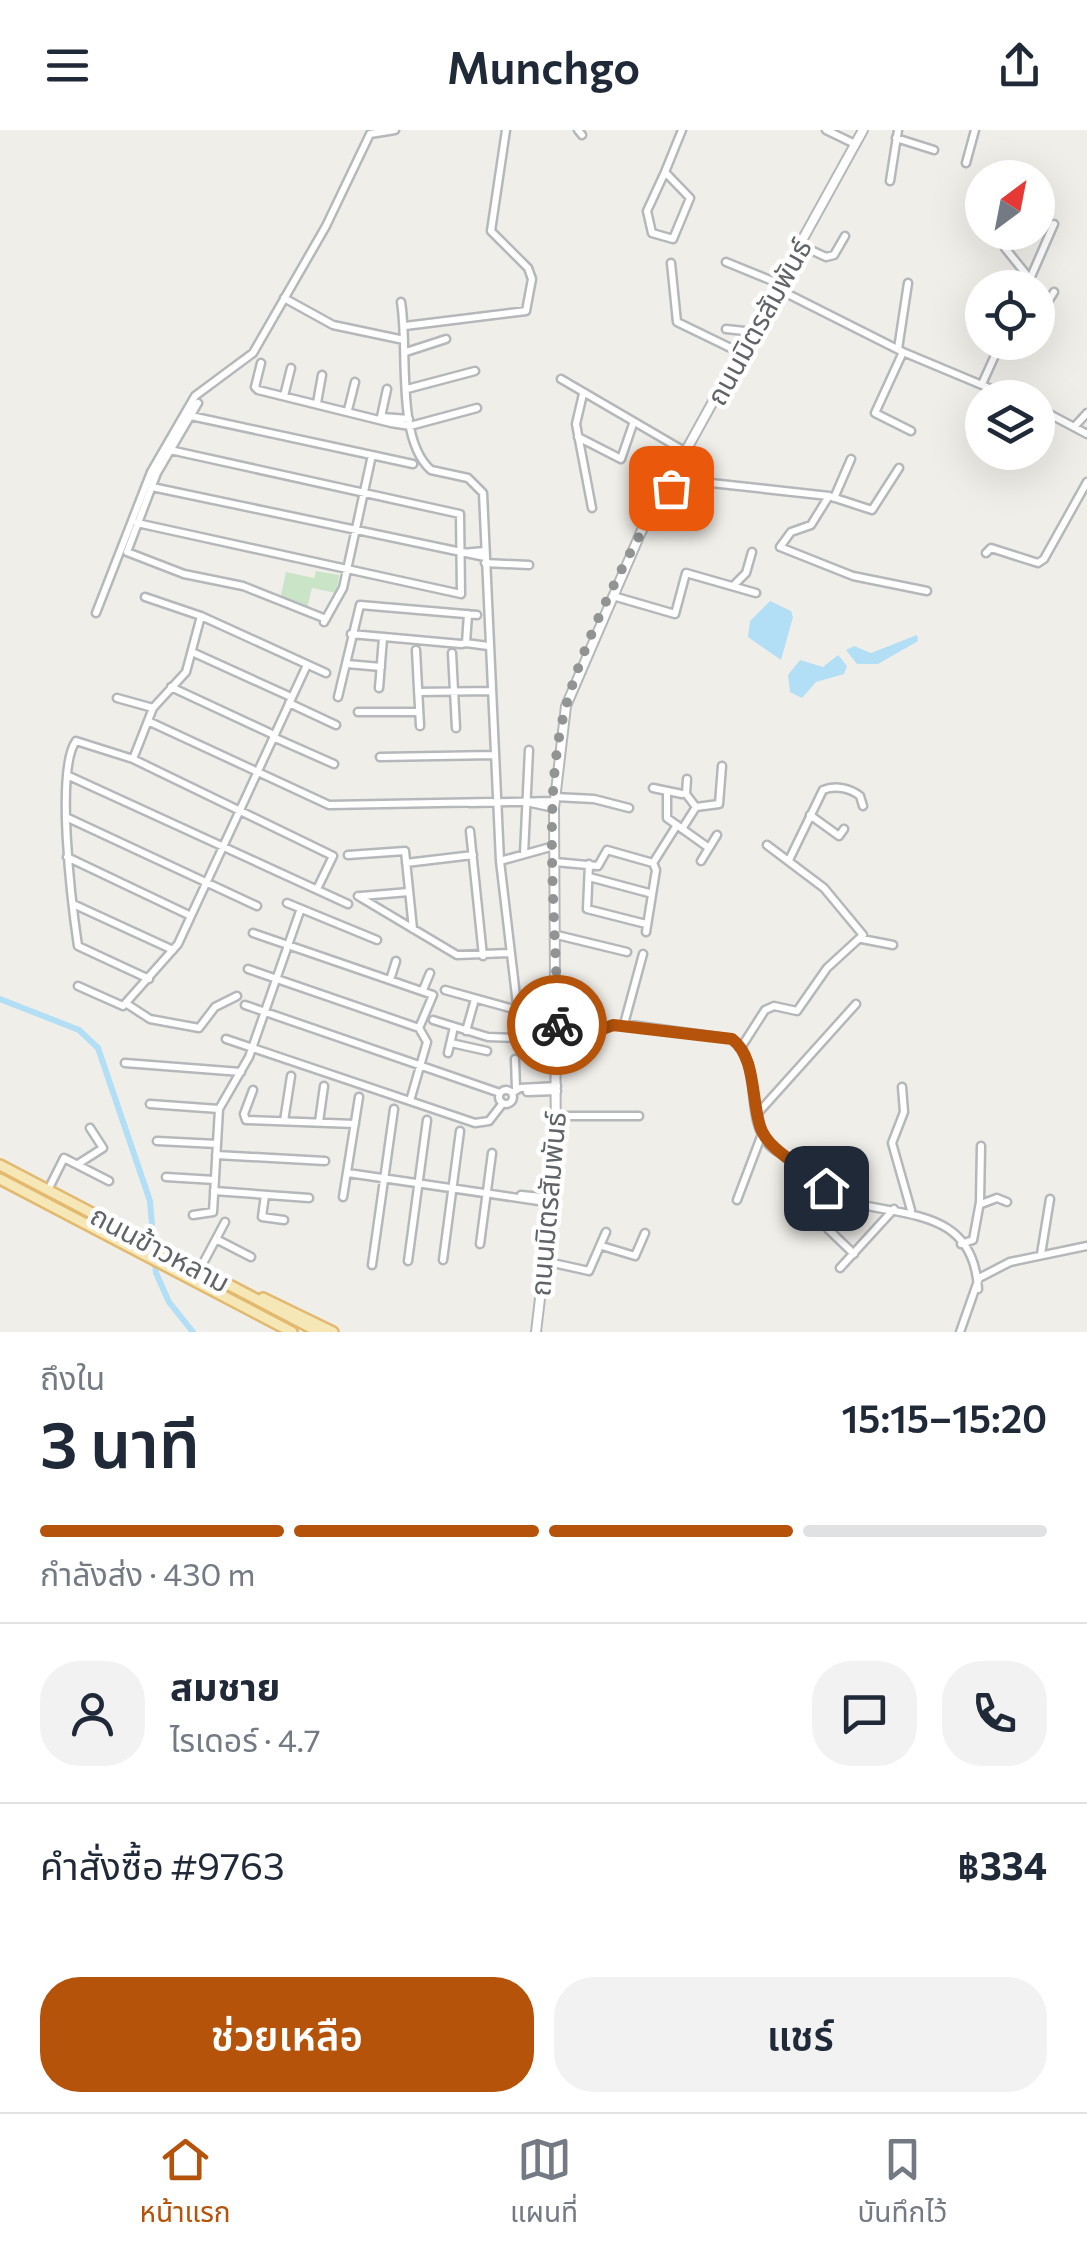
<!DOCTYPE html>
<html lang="th">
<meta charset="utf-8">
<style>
:root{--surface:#fff;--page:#f2f2f3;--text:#1f2937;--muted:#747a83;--line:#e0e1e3;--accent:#b45309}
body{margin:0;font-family:Commissioner,"Noto Sans Thai",sans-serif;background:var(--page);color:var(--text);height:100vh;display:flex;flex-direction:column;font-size:38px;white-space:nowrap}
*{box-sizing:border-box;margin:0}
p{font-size:32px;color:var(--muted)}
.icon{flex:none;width:55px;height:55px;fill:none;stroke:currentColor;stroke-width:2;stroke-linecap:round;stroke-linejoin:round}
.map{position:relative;height:1202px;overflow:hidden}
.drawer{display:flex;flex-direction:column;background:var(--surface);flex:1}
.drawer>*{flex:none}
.needle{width:65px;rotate:32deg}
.buttons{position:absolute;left:965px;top:30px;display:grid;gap:20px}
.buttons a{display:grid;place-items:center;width:90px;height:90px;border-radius:50%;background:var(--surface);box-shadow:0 10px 40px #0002;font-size:50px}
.pin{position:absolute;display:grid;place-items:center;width:85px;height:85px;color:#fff;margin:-42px;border-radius:20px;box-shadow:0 5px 15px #0006}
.courier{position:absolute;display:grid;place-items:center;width:100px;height:100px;margin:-50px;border:8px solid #b45309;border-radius:50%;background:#fff;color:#222;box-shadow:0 2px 12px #0007}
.headline em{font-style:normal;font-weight:600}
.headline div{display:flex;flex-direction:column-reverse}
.headline{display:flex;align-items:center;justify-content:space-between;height:170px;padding:0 40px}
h1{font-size:65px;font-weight:600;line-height:75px}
.bar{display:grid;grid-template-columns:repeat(4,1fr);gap:15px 10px;align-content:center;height:120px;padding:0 40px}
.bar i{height:12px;border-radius:8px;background:var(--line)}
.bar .current{background:var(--accent)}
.bar p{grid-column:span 4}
.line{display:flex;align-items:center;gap:25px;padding:0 40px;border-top:2px solid var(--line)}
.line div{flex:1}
.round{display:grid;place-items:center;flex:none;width:105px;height:105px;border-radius:40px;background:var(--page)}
.button{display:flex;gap:20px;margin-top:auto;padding:20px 40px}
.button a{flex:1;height:115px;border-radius:40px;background:var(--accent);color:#fff;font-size:40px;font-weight:600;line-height:115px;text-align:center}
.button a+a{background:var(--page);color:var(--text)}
header{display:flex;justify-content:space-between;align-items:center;height:130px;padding:0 40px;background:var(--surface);font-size:45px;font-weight:600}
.menu{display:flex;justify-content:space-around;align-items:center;height:140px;border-top:2px solid var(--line);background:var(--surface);font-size:28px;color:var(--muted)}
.menu a{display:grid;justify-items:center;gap:5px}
.menu .current{color:var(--accent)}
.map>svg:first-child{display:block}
</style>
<header><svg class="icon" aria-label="menu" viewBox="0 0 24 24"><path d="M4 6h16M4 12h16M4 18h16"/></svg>Munchgo<svg class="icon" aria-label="share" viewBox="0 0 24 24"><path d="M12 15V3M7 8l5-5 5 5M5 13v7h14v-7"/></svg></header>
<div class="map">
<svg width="1087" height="1202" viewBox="0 0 1087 1202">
<rect width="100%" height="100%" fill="#f0eee9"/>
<path fill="#cae4c8" d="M316,441L339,445L336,463L312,458L307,479L280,470L286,442L314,448Z"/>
<path fill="#b2def6" d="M770,471L791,481L793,487L781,530L748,507L750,491Z
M917,505L918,511L878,534H857L846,520L854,516L871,523Z
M838,525L847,536L844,544L816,552L802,568L790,562L788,545L800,530L823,537Z"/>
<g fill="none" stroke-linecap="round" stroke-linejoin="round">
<path stroke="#b2def6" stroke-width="6" d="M0,869L79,900L98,918L150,1071L156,1143L169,1172L193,1202"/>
<g stroke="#b5b8bb" stroke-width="11">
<path id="minor" d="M578,0L582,5
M826,0L855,14
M896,8L934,20
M966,33L975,0
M665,42L647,81L652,103L673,109L690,68L665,42L682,0
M890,51L898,0
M802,116L826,127L834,125L845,106
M1005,118L1030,149
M726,132L780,154
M671,133L677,192L741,223
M1026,158L1054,94
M778,159L903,222L1013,268
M284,168L333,195L404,210
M401,172C409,217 395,309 431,340L468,348L483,363L500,731L521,908
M1038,177L1044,178L1054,162
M405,196L526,181L532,149L528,138L491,101L506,0
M726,199L754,202
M898,219L908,153
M406,222L446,209
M903,222L875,283L911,301
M261,233L255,257L258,260L391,293L410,296L477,278
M561,249L686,322
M982,254L1001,212
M407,259L475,241
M583,264L576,294L592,378
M284,266L291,238
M198,273L157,343L127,422L184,444L243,456L326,489
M317,273L322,245
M1038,278L1087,304
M348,280L355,252
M191,286L413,334
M381,287L387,259
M382,287L409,289
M1075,296L1087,283
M578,307L621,329L633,294
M667,356L691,363L711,353L829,366L872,380L899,338
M152,357L485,427
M829,366L811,395L791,402L780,417L853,446L927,461
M834,368L851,329
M137,393L461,464L460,384L170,320
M462,423L485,421
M986,423L991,418L1038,433L1044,429L1087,352
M485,433L529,435
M733,456L746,443L752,422
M613,466L675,484L686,443L756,463
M145,467L201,486L326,543
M96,483L151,342L195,266L253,223L326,96L370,4L395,0
M324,492L343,458L372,325
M351,504L461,514L466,513L468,484
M466,513L488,516
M416,520L420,596
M192,522L291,567
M452,523L456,598
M347,534L381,537
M171,557L274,605
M379,558L383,508
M418,562L490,561
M338,567L360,475L477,485
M117,568L153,578
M289,573L336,595
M358,582H419
M150,592L329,675L492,672
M273,607L334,634
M380,627L494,625
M133,629L153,578L186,542L201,486
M69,646L348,774
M687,649L686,664L696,677
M653,658L682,664
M667,661V688L709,718
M555,667L594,669L629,678
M470,673L554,671
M531,673L554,678
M810,685L839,706L844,699
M68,688L257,776
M682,699L696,677L719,674L722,636
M470,701L483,826
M524,724L529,620
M348,725L405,721L413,799
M67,727L191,786
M789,730L823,660C835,655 850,658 860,666L863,676
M500,731L554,716
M701,731L717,705
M555,732L598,736L607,720L653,733
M406,733L473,725
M589,734L587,779L646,794
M589,747L649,763
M358,766L457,825L509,823
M361,766L409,762
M287,773L377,810
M73,774L173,820
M646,802L656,740L653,733L677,695
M253,803L433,865L419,898
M557,805L627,822
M862,809L893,815
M248,839L419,898L427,912L410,971
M149,849L78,816C72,776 55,640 76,611L133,629L333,726L317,759
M390,850L396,831
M78,856L123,876L178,814L307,535
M423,860L430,843
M445,860L510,878
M127,874L150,889L199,898L215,877L237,866
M245,875L500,963
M433,890L488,907L521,908L530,915L557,918L602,898L624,894L732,909C764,933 743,987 769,1015C778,1025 792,1027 802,1035C812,1043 820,1054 830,1062C876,1093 973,1064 978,1159
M624,894L643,824
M466,901L475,869
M226,909L475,993L489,991L503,973
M451,913L487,921
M742,916L765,880L774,876L797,881L827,838L863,805L824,758L767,715
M448,923L454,897
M515,929L516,959
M125,933L241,942
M902,957L904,982L892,1013L911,1080
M499 967a7 7 0 1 1 14 0a7 7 0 1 1-14 0Z
M253,960L244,984L246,990L355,994
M527,962L557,961
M512,963L520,958L557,956
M150,974L219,979
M758,983L856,874
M557,986H639
M284,991L291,946
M319,992L324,956
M157,1011L217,1014
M216,1025L325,1031
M78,1034L103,1018L90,998
M348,1043L552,1073
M166,1047L215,1050
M48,1060L64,1028L109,1051
M214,1061L309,1068
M265,1065L262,1087L284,1090
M521,1065L552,1068
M343,1067L359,967
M737,1070L762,1004
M981,1074L997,1068L1007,1072
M193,1085L213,1082L219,979L249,927L300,781
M828,1099L854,1124
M216,1109L251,1127
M480,1114L492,1023
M961,1114L973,1110L980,1072L981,1016
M602,1116L635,1126L645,1103
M1041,1124L1050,1069
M443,1130L460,1001
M408,1131L427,990
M544,1131L589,1141L606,1102
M372,1135L394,979
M840,1138L894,1079
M200,1139L225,1092
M960,1202L979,1148L1010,1132L1087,1116"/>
</g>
<g stroke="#b5b8bb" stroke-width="12">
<path id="tertiary" d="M536,1202L556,1034L554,678L566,576L641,402L863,0"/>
</g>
<g stroke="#e2b96f" stroke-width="14">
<path id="primary" d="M0,1035L319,1202
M0,1049L292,1202
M263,1168L333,1202"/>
</g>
<use href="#minor" stroke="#fff" stroke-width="6"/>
<use href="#tertiary" stroke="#fff" stroke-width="8"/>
<use href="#primary" stroke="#f6e7b7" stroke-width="9"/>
</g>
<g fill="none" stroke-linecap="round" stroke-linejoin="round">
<path stroke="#929494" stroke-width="10" stroke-dasharray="0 18" d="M557,895C558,798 540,669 566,576C586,504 629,421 668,356L671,358"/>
<path stroke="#b45309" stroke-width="12" d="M557,895L556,918L613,895L732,909C756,927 751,968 760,996C767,1021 806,1038 826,1058"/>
</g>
<g text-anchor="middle" stroke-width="9" stroke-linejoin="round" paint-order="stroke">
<g font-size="28" fill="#606367" stroke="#fff">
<text transform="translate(759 192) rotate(-61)" y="10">ถนนมิตรสัมพันธ์</text>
<text transform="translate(548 1074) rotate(-85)" y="10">ถนนมิตรสัมพันธ์</text>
<text transform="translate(160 1119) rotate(28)" y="10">ถนนข้าวหลาม</text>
</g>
</g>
</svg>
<div class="buttons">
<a><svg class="needle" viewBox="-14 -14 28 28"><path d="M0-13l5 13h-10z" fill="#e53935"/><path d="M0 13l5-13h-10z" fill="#747a83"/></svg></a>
<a><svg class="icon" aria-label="locate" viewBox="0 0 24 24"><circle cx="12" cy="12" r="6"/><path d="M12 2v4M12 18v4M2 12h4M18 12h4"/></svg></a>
<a><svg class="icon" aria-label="layers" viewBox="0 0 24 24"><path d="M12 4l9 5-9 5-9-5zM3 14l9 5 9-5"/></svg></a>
</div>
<div class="pin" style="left:671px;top:358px;background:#ea580c"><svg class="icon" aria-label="bag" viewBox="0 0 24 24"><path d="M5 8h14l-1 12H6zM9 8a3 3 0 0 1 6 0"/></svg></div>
<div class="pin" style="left:826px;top:1058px;background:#1f2937"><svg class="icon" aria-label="home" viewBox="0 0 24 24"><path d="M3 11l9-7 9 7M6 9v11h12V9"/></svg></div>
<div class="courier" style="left:557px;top:895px"><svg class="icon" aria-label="bike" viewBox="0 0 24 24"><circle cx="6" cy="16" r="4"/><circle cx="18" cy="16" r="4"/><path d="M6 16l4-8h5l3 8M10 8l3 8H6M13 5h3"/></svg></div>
</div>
<section class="drawer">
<div class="headline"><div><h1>3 นาที</h1><p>ถึงใน</p></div><em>15:15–15:20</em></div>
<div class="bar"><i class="current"></i><i class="current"></i><i class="current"></i><i></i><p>กำลังส่ง · 430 m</p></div>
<div class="line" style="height:180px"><a class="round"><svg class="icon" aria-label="person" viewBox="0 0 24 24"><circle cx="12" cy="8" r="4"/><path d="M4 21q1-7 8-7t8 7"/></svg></a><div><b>สมชาย</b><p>ไรเดอร์ · 4.7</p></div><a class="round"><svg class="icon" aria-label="chat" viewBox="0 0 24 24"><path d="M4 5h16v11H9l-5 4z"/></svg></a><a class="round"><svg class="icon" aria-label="phone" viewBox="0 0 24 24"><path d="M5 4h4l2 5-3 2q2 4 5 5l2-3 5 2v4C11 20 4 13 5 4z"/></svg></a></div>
<div class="line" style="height:130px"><div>คำสั่งซื้อ #9763</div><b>฿334</b></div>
<div class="button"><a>ช่วยเหลือ</a><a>แชร์</a></div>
</section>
<nav class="menu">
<a class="current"><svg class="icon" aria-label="home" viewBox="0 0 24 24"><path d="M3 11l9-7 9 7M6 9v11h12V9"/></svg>หน้าแรก</a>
<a><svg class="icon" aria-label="map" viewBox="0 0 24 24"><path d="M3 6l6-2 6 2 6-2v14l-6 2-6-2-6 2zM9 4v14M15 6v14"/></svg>แผนที่</a>
<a><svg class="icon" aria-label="saved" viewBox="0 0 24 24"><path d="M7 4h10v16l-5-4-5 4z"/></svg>บันทึกไว้</a>
</nav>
